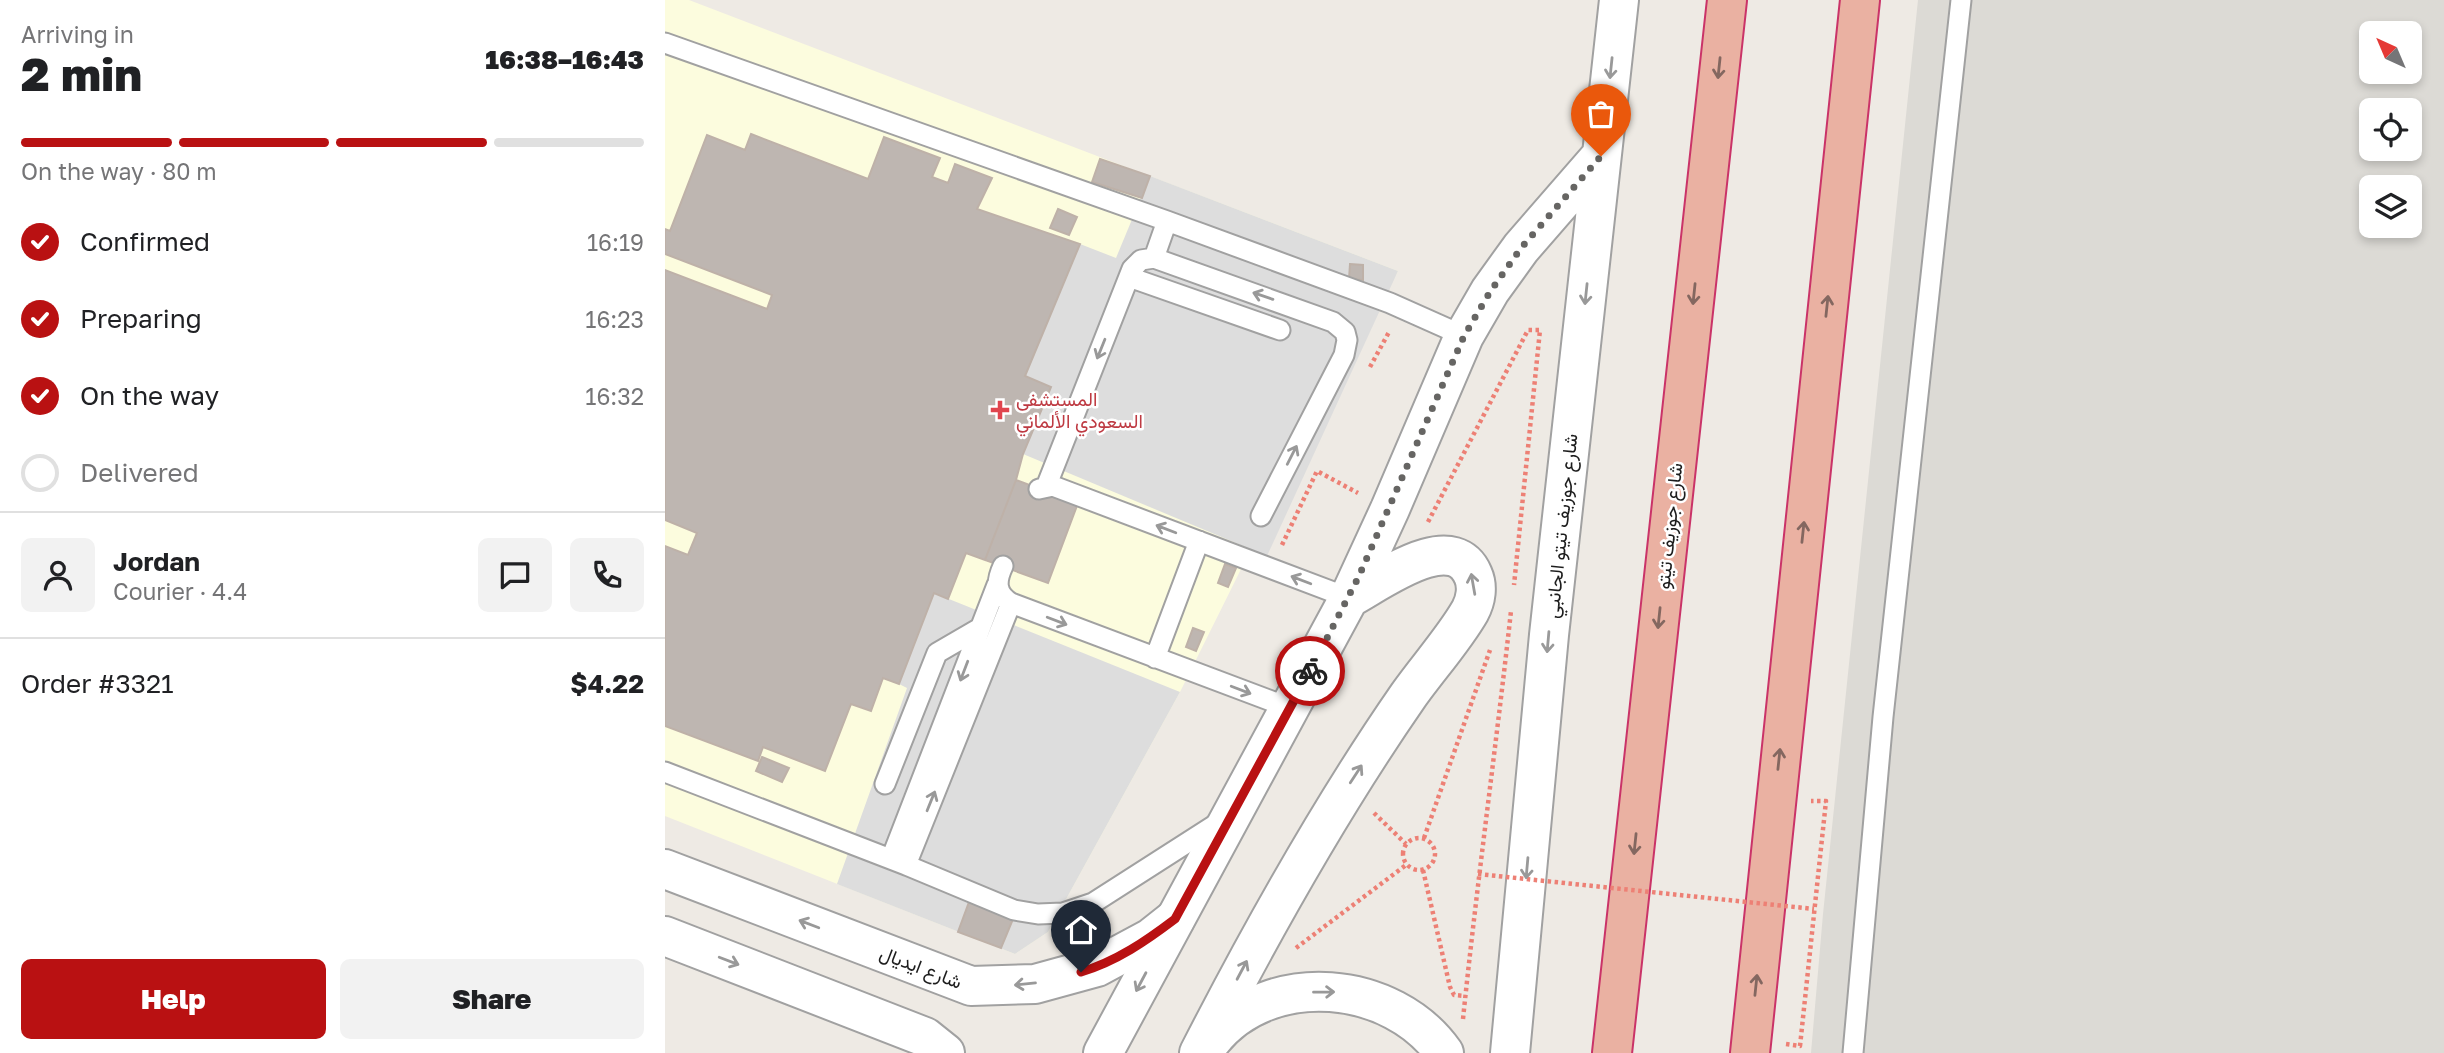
<!DOCTYPE html>
<meta charset="utf-8">
<style>
:root{--surface:#fff;--page:#f2f2f2;--text:#202124;--muted:#757577;--line:#e0e0e0;--accent:#b91112}
body{margin:0;font-family:"Golos Text",Vazirmatn,sans-serif;background:var(--page);color:var(--text);height:100vh;display:flex;flex-direction:column;font-size:26px;white-space:nowrap}
*{box-sizing:border-box;margin:0}
p{font-size:23px;color:var(--muted)}
.icon{flex:none;width:38px;height:38px;fill:none;stroke:currentColor;stroke-width:2;stroke-linecap:round;stroke-linejoin:round}
.map{position:relative;flex:1;overflow:hidden}
.drawer{display:flex;flex-direction:column;background:var(--surface);width:665px}
.drawer>*{flex:none}
.needle{width:46px;rotate:316deg}
.fabs{position:absolute;left:1694px;top:21px;display:grid;gap:14px}
.fabs a{display:grid;place-items:center;width:63px;height:63px;border-radius:10px;background:var(--surface);box-shadow:0 4px 10px #0003;font-size:35px}
.pin{position:absolute;display:grid;place-items:center;width:60px;height:60px;color:#fff;margin:-72px -30px;border-radius:50% 50% 50% 0;rotate:-45deg;box-shadow:0 0 7px #0007}
.pin .icon{rotate:45deg}
.courier{position:absolute;display:grid;place-items:center;width:70px;height:70px;margin:-35px;border:5px solid #b91112;border-radius:50%;background:#fff;color:#222;box-shadow:0 2px 9px #0007}
.headline em{font-style:normal;font-weight:800}
.headline div{display:flex;flex-direction:column-reverse}
.headline{display:flex;align-items:center;justify-content:space-between;height:119px;padding:0 21px}
h1{font-size:46px;font-weight:800;line-height:52px}
.bar{display:grid;grid-template-columns:repeat(4,1fr);gap:10px 7px;align-content:center;height:84px;padding:0 21px}
.bar i{height:9px;border-radius:5px;background:var(--line)}
.bar .current{background:var(--accent)}
.bar p{grid-column:span 4}
.line{display:flex;align-items:center;gap:18px;padding:0 21px;border-top:2px solid var(--line)}
.line div{flex:1}
.round{display:grid;place-items:center;flex:none;width:74px;height:74px;border-radius:10px;background:var(--page)}
ol{padding:0 21px;list-style:none}
li{display:flex;align-items:center;gap:21px;height:77px}
li p{margin-inline-start:auto}
li .icon{padding:7px;border-radius:50%;background:var(--accent);color:#fff;stroke-width:4}
li:last-child{color:var(--muted)}
li i{width:38px;height:38px;border:4px solid var(--line);border-radius:50%}
.cta{display:flex;gap:14px;margin-top:auto;padding:14px 21px}
.cta a{flex:1;height:80px;border-radius:10px;background:var(--accent);color:#fff;font-size:28px;font-weight:800;line-height:80px;text-align:center}
.cta a+a{background:var(--page);color:var(--text)}
main{display:flex;flex:1;min-height:0}
.map>svg:first-child{display:block}
</style>
<main>
<section class="drawer">
<div class="headline"><div><h1>2 min</h1><p>Arriving in</p></div><em>16:38–16:43</em></div>
<div class="bar"><i class="current"></i><i class="current"></i><i class="current"></i><i></i><p>On the way · 80 m</p></div>
<ol>
<li><svg class="icon" aria-label="check" viewBox="0 0 24 24"><path d="M5 12l5 5 9-10"/></svg>Confirmed<p>16:19</p></li>
<li><svg class="icon" aria-label="check" viewBox="0 0 24 24"><path d="M5 12l5 5 9-10"/></svg>Preparing<p>16:23</p></li>
<li><svg class="icon" aria-label="check" viewBox="0 0 24 24"><path d="M5 12l5 5 9-10"/></svg>On the way<p>16:32</p></li>
<li><i></i>Delivered</li>
</ol>
<div class="line" style="height:126px"><a class="round"><svg class="icon" aria-label="person" viewBox="0 0 24 24"><circle cx="12" cy="8" r="4"/><path d="M4 21q1-7 8-7t8 7"/></svg></a><div><b>Jordan</b><p>Courier · 4.4</p></div><a class="round"><svg class="icon" aria-label="chat" viewBox="0 0 24 24"><path d="M4 5h16v11H9l-5 4z"/></svg></a><a class="round"><svg class="icon" aria-label="phone" viewBox="0 0 24 24"><path d="M5 4h4l2 5-3 2q2 4 5 5l2-3 5 2v4C11 20 4 13 5 4z"/></svg></a></div>
<div class="line" style="height:91px"><div>Order #3321</div><b>$4.22</b></div>
<div class="cta"><a>Help</a><a>Share</a></div>
</section>
<div class="map">
<svg width="1779" height="1053" viewBox="0 0 1779 1053">
<rect width="100%" height="100%" fill="#eeeae4"/>
<path fill="#fcfcde" d="M0,0H24L733,271L586,549L515,692L383,932L350,954L0,816Z"/>
<path fill="#dcdad5" fill-rule="evenodd" d="M1253,0H1779V1053H1146L1158,914ZM1706,33H1745V72H1706ZM1706,110H1745V149H1706ZM1706,187H1745V226H1706Z"/>
<path fill="#ddd" d="M485,176L733,271L602,556L358,454L386,387L360,376L415,244L451,258Z
M269,593L515,692L383,932L350,954L172,884L242,688L234,684Z"/>
<path fill="#beb6b1" stroke="#beb1a8" stroke-width="2" d="M86,134L203,179L219,137L275,158L267,177L283,183L290,164L327,178L312,209L415,244L360,376L386,387L358,454L351,480L320,560L301,553L283,599L269,593L234,684L218,678L206,711L186,704L160,771L98,747L93,761L0,726V546L23,555L32,533L0,520V270L102,309L107,295L0,254V229L5,231L42,135L80,150Z
M435,159L485,176L477,198L427,182Z
M393,209L412,217L404,235L385,228Z
M685,264L698,265V280L684,279Z
M351,480L413,503L383,583L320,560Z
M560,564L571,568L563,587L553,583Z
M528,628L539,632L531,651L521,647Z
M97,757L124,768L117,782L91,771Z
M304,902L348,919L336,948L293,932Z"/>
<g fill="none" stroke-linecap="round" stroke-linejoin="round">
<g stroke="#a1a1a1" stroke-width="23">
<path id="service" d="M0,43L502,221L725,303L799,336
M489,258L502,221
M464,277L615,330
M381,487L467,269L476,260L489,258L668,322L680,332L682,340L679,355L596,516
M374,489L388,486L684,598
M338,566C331,581 330,593 346,603L625,708
M490,658L534,541
M0,772L241,865L349,910L373,914L398,913L428,903L556,821
M220,784L272,653L315,628
M226,859L332,585
M241,865L346,603
M1188,1053L1218,717L1296,0"/>
</g>
<g stroke="#a1a1a1" stroke-width="42">
<path id="minor" d="M0,869L306,986L370,984L432,967L486,938L510,919
M0,936L260,1037L280,1053"/>
</g>
<g stroke="#a1a1a1" stroke-width="42">
<path id="tertiary" d="M547,1040C605,968 728,980 779,1053
M438,1053L684,598L725,509L799,336L825,291L856,248L936,156
M534,1053C597,930 664,810 743,696C762,669 789,639 805,611C811,600 813,586 808,575C787,526 713,583 684,598
M845,1053L884,635L954,0"/>
</g>
<g stroke="#ca3368" stroke-width="42">
<path id="trunk" d="M947,1053L1062,0
M1085,1053L1195,0"/>
</g>
<path stroke="#ed8075" stroke-width="4.5" stroke-dasharray="3.5 3.5" stroke-linecap="butt" d="M705,367L724,332
M763,522L863,330H875L849,585
M617,545L652,471L693,493
M709,813L741,844
M738 854a16 16 0 1 1 32 0a16 16 0 1 1-32 0Z
M759,838L825,650
M758,870L785,987L789,995L800,996
M631,948L741,865
M798,1019C812,883 831,747 846,611
M1121,1044L1135,1046L1161,801H1146"/>
<use href="#service" stroke="#fff" stroke-width="19"/>
<use href="#minor" stroke="#fff" stroke-width="38"/>
<use href="#tertiary" stroke="#fff" stroke-width="38"/>
<use href="#trunk" stroke="#eab1a2" stroke-width="38"/>
<path stroke="#ed8075" stroke-width="4.5" stroke-dasharray="3.5 3.5" stroke-linecap="butt" d="M813,874L1149,909"/>
</g>
<defs><path id="oneway-shaft" d="M-6 0H5M1.5-3L5.5 0L1.5 3" fill="none" stroke-width="1.6" stroke-linecap="round" stroke-linejoin="round" transform="scale(1.75)"/></defs>
<g stroke="#999">
<use href="#oneway-shaft" transform="translate(946 68) rotate(96)"/>
<use href="#oneway-shaft" transform="translate(921 294) rotate(96)"/>
<use href="#oneway-shaft" transform="translate(598 296) rotate(-161)"/>
<use href="#oneway-shaft" transform="translate(436 349) rotate(112)"/>
<use href="#oneway-shaft" transform="translate(627 455) rotate(-63)"/>
<use href="#oneway-shaft" transform="translate(501 529) rotate(-159)"/>
<use href="#oneway-shaft" transform="translate(636 580) rotate(-159)"/>
<use href="#oneway-shaft" transform="translate(808 584) rotate(-100)"/>
<use href="#oneway-shaft" transform="translate(392 621) rotate(21)"/>
<use href="#oneway-shaft" transform="translate(883 642) rotate(95)"/>
<use href="#oneway-shaft" transform="translate(299 671) rotate(111)"/>
<use href="#oneway-shaft" transform="translate(576 690) rotate(21)"/>
<use href="#oneway-shaft" transform="translate(691 774) rotate(-57)"/>
<use href="#oneway-shaft" transform="translate(266 801) rotate(-68)"/>
<use href="#oneway-shaft" transform="translate(862 868) rotate(95)"/>
<use href="#oneway-shaft" transform="translate(144 924) rotate(-159)"/>
<use href="#oneway-shaft" transform="translate(64 961) rotate(21)"/>
<use href="#oneway-shaft" transform="translate(577 970) rotate(-62)"/>
<use href="#oneway-shaft" transform="translate(476 982) rotate(118)"/>
<use href="#oneway-shaft" transform="translate(360 984) rotate(174)"/>
<use href="#oneway-shaft" transform="translate(659 992) rotate(-1)"/>
</g>
<g stroke="#846760">
<use href="#oneway-shaft" transform="translate(1054 68) rotate(96)"/>
<use href="#oneway-shaft" transform="translate(1029 294) rotate(96)"/>
<use href="#oneway-shaft" transform="translate(1162 306) rotate(-84)"/>
<use href="#oneway-shaft" transform="translate(1138 532) rotate(-84)"/>
<use href="#oneway-shaft" transform="translate(994 618) rotate(96)"/>
<use href="#oneway-shaft" transform="translate(1114 759) rotate(-84)"/>
<use href="#oneway-shaft" transform="translate(970 844) rotate(96)"/>
<use href="#oneway-shaft" transform="translate(1091 985) rotate(-84)"/>
</g>
<g fill="none" stroke-linecap="round" stroke-linejoin="round">
<path stroke="#666563" stroke-width="7" stroke-dasharray="0 12.6" d="M645,671L694,576L799,336L825,292L856,248L936,156"/>
<path stroke="#b91112" stroke-width="9" d="M416,972C452,961 481,941 510,919L645,671"/>
</g>
<path fill="#e0444e" stroke="#fff" stroke-width="2.5" d="M331.5 399.5h7v7h7v7h-7v7h-7v-7h-7v-7h7z"/>
<g text-anchor="middle" stroke-width="5" stroke-linejoin="round" paint-order="stroke">
<g font-size="19" fill="#be3a42" stroke="#fff" text-anchor="start">
<text x="351" y="406">المستشفى<tspan x="351" dy="22">السعودي الألماني</tspan></text>
</g>
<g font-size="19" fill="#1d1d1d" stroke="#fff">
<text transform="translate(896 526) rotate(-84)" y="7">شارع جوزيف تيتو الجانبي</text>
<text transform="translate(1004 526) rotate(-84)" y="7">شارع جوزيف تيتو</text>
<text transform="translate(256 967) rotate(21)" y="7">شارع ايديال</text>
</g>
</g>
</svg>
<div class="fabs">
<a><svg class="needle" viewBox="-14 -14 28 28"><path d="M0-13l5 13h-10z" fill="#e53935"/><path d="M0 13l5-13h-10z" fill="#757577"/></svg></a>
<a><svg class="icon" aria-label="locate" viewBox="0 0 24 24"><circle cx="12" cy="12" r="6"/><path d="M12 2v4M12 18v4M2 12h4M18 12h4"/></svg></a>
<a><svg class="icon" aria-label="layers" viewBox="0 0 24 24"><path d="M12 4l9 5-9 5-9-5zM3 14l9 5 9-5"/></svg></a>
</div>
<div class="pin" style="left:936px;top:156px;background:#ea580c"><svg class="icon" aria-label="bag" viewBox="0 0 24 24"><path d="M5 8h14l-1 12H6zM9 8a3 3 0 0 1 6 0"/></svg></div>
<div class="pin" style="left:416px;top:972px;background:#1f2937"><svg class="icon" aria-label="home" viewBox="0 0 24 24"><path d="M3 11l9-7 9 7M6 9v11h12V9"/></svg></div>
<div class="courier" style="left:645px;top:671px"><svg class="icon" aria-label="bike" viewBox="0 0 24 24"><circle cx="6" cy="16" r="4"/><circle cx="18" cy="16" r="4"/><path d="M6 16l4-8h5l3 8M10 8l3 8H6M13 5h3"/></svg></div>
</div>
</main>
